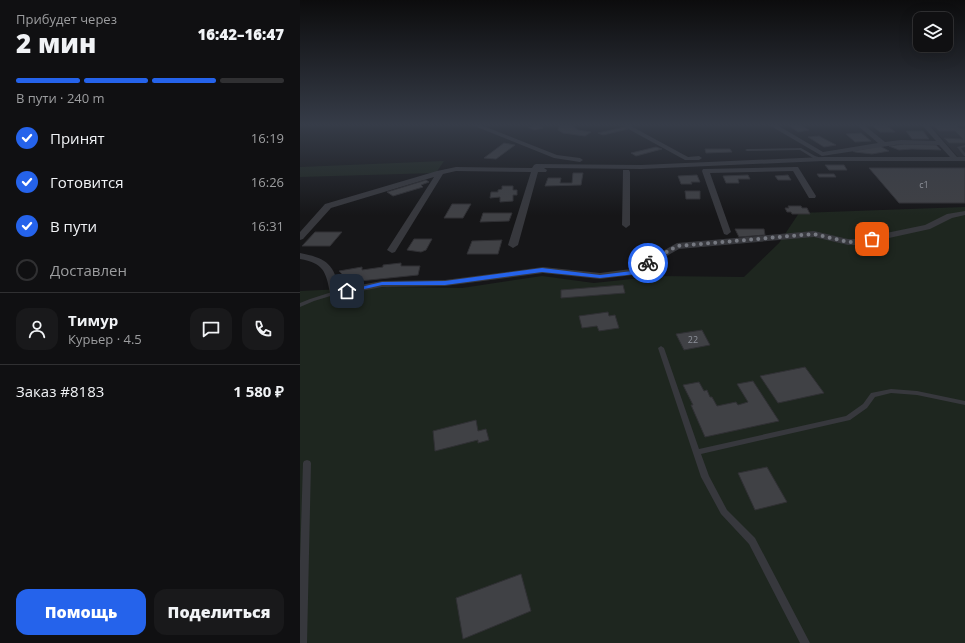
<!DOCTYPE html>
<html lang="ru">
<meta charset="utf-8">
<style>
:root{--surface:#101012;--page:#19191b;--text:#f1f3f6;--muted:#9c9d9f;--line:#303032;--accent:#2563eb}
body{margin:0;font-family:"Open Sans",sans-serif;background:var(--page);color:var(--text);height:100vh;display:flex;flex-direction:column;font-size:15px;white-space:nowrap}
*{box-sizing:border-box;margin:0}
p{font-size:13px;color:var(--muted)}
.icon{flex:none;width:22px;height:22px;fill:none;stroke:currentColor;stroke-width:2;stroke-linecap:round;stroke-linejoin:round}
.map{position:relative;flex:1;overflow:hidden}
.drawer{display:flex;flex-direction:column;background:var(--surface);width:300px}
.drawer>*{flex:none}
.buttons{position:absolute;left:613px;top:12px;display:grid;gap:8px}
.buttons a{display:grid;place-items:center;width:40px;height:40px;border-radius:8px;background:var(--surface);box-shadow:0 4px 16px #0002,0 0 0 1px var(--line);font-size:20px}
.pin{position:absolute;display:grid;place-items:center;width:34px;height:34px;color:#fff;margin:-17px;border-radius:8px;box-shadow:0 2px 6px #0006}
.courier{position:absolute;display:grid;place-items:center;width:40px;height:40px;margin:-20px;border:3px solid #2563eb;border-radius:50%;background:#fff;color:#222;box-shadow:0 1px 5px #0007}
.headline em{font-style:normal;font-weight:800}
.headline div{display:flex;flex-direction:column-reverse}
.headline{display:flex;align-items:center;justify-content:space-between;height:68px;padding:0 16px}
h1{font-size:26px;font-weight:800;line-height:30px}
.bar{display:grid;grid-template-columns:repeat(4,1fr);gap:6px 4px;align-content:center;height:48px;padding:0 16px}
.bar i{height:5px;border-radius:3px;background:var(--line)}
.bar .on{background:var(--accent)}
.bar p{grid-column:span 4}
.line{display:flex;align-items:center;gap:10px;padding:0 16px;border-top:1px solid var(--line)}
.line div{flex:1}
.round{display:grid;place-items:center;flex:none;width:42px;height:42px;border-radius:12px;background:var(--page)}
ol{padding:0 16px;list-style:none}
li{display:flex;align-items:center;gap:12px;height:44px}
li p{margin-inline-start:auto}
li .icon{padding:4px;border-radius:50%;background:var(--accent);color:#fff;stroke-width:4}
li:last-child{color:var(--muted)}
li i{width:22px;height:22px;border:2px solid var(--line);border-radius:50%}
.cta{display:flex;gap:8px;margin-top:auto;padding:8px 16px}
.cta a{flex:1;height:46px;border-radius:12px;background:var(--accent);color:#fff;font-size:16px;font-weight:800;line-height:46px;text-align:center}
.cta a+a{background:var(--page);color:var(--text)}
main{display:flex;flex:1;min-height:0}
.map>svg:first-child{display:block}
</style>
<main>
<section class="drawer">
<div class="headline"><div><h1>2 мин</h1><p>Прибудет через</p></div><em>16:42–16:47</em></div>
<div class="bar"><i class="on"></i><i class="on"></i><i class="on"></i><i></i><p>В пути · 240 m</p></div>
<ol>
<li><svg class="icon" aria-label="check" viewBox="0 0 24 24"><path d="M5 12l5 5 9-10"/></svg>Принят<p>16:19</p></li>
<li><svg class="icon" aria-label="check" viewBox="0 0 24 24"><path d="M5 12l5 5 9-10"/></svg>Готовится<p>16:26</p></li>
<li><svg class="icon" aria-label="check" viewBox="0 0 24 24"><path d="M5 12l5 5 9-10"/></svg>В пути<p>16:31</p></li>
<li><i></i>Доставлен</li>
</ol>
<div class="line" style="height:72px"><a class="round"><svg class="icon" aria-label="person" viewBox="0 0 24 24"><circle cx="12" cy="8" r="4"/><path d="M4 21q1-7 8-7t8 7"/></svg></a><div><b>Тимур</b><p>Курьер · 4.5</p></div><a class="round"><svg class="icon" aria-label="chat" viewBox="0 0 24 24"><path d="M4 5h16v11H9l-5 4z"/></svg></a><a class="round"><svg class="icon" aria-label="phone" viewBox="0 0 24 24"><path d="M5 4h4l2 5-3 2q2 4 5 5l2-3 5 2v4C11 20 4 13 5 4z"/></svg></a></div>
<div class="line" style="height:52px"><div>Заказ #8183</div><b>1 580 ₽</b></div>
<div class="cta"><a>Помощь</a><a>Поделиться</a></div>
</section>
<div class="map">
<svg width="665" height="643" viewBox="0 0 665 643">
<rect width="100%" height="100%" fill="#161618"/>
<path fill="#222225" d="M630,125H665V157H658Z"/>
<path fill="#1e261f" d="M144,161L136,173L0,177V167Z
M665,207V643H0V291L87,287L162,288L242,276L294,283L360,276L444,277L479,243L499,213Z"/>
<path fill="#404145" stroke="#303034" d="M238,125L243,128L234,130L228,127Z
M259,125H272L278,130L291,132L285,136L263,133L258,130Z
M488,125H501L509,130L498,132Z
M571,125H587L595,132H580Z
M633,125H656L660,128L665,129V143H649L644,138L663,139L655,131H639Z
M324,127L328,129L303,135L298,133Z
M606,131H623L629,139H612Z
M561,133L571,141L555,142L546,134Z
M519,136L536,145L524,147L508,137Z
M204,143L215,145L196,159L184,158Z
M604,144L636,145L641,150L612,149L599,150L589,146Z
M580,146L589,151L572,154L555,152L553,151Z
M356,147L362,149L336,156L331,153Z
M405,149H430L432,152L406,153Z
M525,165H544L547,170H529Z
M569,168H665V203H599Z
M273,173H283L281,185L245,186L248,178H261L260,183H272Z
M517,174H534L536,177H519Z
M397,175L400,182H391L392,184H381L378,176Z
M448,175L450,179H438L439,183H426L423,176Z
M488,175L491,180H478L475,176Z
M126,180L129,182L121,185L123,187L93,196L87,192Z
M202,186H213V190H217V195H213V201L200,202V197L190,198L191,192H198V190L202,189Z
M385,191H400V199H386Z
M152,204H171L163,218H144Z
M488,206H501L502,208H507L510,214H492L491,212H487L485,208H489Z
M183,213H212L209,221L180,222Z
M435,229H464L465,235L439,237Z
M15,232H42L30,246H2Z
M114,239H132L126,250L121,252L107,250Z
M202,240L198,254H167L172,241Z
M101,263V266H120L118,275L50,282L39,271L62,267V270L83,267V265Z
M323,285L325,293L261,298V290Z
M308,312L309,316L315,315L319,328L299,331L297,326L282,328L279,316Z
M402,330L410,345L384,350L376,334Z
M505,367L524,393L478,403L460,376Z
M453,381L479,421L405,437L391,405H393L383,385L399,382L404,391L407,390L410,397H412L417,406L436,402L438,405L448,402L437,384Z
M176,420L178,431L186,429L189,440L178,443V440L135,451L133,431Z
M467,467L487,502L455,510L438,473Z
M221,574L231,611L163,639L156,598Z"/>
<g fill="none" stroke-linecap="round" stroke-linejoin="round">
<path fill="#37383d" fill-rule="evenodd" d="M665,145V147L661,148L665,153V156H664L657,147Z
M501,148L515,156L525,159L523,160L513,158L500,150L447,151L445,150L447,149Z
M35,291L37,292L38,293L37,294L14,301L0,307V303L10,299Z
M361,346L364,348L399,449L546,416L563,404L571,393L591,389L617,391L665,401V405L617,395L591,393L575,397L567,408L550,420L401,454L409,476L427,510L455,538L510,643H500L449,544L421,514L401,477L358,348Z
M7,460L10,461L11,463L7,643H0V561L3,463L4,461Z"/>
<path fill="#37383d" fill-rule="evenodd" d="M172,125H181L257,155L280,158L283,160L280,162L254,158Z
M321,125H329L388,157L399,156L402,158L399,160H385Z
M469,125H477L523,152L578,143L557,125H564L585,142L601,140L636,141L622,125H629L657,157H665V161H523L341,169L244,168L247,170L246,172H238L218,245L213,248L208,245L231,172L156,171L143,174L95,252L92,253L87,250L134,177L31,208L3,239L0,240V232L25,204L137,171L156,167L232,168L234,165L236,164L341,165L523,157H650L639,145L601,144L522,156Z
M495,167H498L516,196L515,198H509L493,171L410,173L431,232L427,235L424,234L402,171L403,169Z
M323,170H329L330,172V225L326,228L322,225Z
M665,211V215L652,218L630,229L557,245H548L514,237L379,249L333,275L300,279L243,273L145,286L82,287L35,296L30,293C26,271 23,263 0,259V253C25,258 34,263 39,289L82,281L145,280L243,267L300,273L331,269L377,243L514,231L548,239H557L625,225L647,214Z"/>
</g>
<linearGradient id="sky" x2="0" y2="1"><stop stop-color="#0c0c0d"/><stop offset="0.58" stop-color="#363c48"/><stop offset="1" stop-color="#363c48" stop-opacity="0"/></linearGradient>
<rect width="665" height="215" fill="url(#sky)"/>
<path fill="#2563eb" d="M346,262L351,263L336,274L300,278L242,272L145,285H82L47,293L44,291L82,282L145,281L242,268L300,275L332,271Z"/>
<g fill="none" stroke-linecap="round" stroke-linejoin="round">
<path stroke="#757880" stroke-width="4" stroke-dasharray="0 7.2" d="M348,263L377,246L514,234L548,242H557L572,239"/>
</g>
<g text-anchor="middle" stroke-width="4" stroke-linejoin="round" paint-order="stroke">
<g font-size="9" fill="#8e929b">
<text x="624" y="188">с1</text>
<text x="393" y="343">22</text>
</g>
</g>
</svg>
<div class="buttons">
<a><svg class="icon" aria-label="layers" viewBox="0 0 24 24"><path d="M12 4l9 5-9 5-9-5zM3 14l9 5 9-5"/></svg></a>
</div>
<div class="pin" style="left:572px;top:239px;background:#ea580c"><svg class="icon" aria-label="bag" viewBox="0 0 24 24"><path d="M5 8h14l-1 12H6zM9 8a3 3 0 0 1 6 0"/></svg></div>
<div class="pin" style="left:47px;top:291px;background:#1f2937"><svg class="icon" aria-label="home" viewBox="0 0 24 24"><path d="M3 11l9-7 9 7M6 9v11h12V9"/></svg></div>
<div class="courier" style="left:348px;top:263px"><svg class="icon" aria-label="bike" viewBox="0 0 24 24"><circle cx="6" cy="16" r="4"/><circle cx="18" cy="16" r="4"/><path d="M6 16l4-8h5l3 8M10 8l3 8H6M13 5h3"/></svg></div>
</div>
</main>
